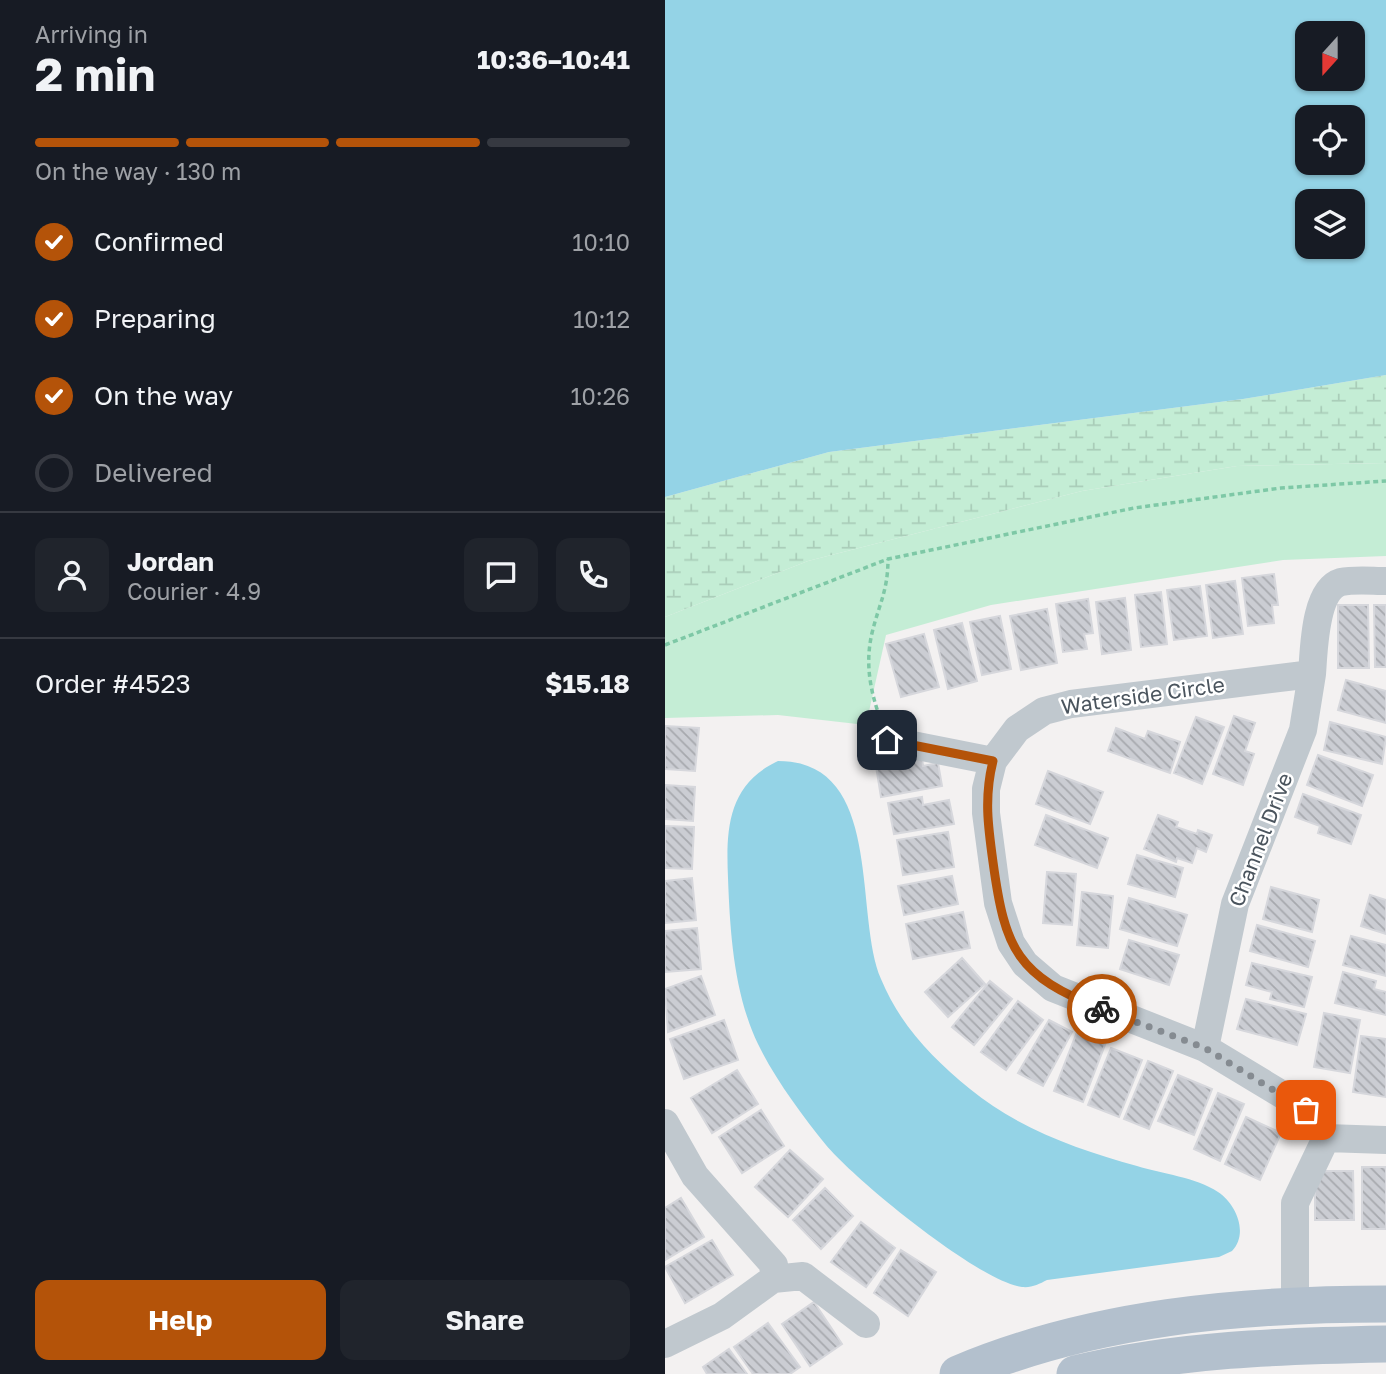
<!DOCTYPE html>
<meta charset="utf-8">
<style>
:root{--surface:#171b24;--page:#20242c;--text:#f1f3f6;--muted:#9ea1a6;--line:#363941;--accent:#b45309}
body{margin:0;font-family:"Golos Text",sans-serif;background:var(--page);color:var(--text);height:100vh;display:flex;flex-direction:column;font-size:26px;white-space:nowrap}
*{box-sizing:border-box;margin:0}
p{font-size:23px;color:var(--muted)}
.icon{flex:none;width:38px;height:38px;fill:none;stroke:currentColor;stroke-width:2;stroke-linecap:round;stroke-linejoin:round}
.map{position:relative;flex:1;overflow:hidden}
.side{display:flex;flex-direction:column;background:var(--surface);width:665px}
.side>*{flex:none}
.needle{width:46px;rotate:201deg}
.tools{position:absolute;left:630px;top:21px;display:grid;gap:14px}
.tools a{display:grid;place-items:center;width:70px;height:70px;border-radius:14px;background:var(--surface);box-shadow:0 2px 5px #0004;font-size:35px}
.pin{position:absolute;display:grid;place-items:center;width:60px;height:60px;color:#fff;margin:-30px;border-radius:14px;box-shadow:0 4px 10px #0006}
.courier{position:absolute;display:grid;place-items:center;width:70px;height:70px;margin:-35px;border:5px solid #b45309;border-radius:50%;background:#fff;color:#222;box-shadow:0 2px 9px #0007}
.overview em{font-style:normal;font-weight:700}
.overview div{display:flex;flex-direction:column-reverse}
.overview{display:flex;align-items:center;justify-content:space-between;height:119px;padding:0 35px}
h1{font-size:46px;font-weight:700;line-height:52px}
.bar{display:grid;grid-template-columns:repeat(4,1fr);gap:10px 7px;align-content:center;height:84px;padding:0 35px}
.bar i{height:9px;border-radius:5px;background:var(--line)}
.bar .active{background:var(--accent)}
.bar p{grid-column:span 4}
.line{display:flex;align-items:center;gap:18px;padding:0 35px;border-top:2px solid var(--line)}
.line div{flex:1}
.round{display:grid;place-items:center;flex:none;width:74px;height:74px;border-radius:14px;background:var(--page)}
ol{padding:0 35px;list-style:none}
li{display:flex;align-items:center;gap:21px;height:77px}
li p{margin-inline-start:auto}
li .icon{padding:7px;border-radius:50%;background:var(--accent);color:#fff;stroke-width:4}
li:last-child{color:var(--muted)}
li i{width:38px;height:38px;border:4px solid var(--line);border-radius:50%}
.primary-button{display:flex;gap:14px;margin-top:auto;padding:14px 35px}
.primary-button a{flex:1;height:80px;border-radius:14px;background:var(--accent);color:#fff;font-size:28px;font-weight:700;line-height:80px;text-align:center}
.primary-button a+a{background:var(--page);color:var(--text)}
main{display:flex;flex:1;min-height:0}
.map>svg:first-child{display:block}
</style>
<main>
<section class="side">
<div class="overview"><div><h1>2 min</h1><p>Arriving in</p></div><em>10:36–10:41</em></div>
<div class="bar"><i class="active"></i><i class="active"></i><i class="active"></i><i></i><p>On the way · 130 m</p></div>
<ol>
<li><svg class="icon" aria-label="check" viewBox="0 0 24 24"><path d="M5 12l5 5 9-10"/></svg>Confirmed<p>10:10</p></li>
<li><svg class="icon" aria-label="check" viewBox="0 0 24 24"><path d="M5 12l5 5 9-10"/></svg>Preparing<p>10:12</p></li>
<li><svg class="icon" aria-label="check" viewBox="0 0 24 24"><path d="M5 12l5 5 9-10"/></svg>On the way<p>10:26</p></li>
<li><i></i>Delivered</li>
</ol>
<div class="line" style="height:126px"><a class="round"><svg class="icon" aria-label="person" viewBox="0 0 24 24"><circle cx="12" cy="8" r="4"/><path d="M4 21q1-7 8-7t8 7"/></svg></a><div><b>Jordan</b><p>Courier · 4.9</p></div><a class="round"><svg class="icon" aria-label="chat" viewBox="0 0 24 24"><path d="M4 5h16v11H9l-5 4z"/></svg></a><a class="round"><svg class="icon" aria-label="phone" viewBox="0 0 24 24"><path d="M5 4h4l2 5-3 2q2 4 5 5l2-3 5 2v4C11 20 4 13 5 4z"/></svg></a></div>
<div class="line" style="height:91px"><div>Order #4523</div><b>$15.18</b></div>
<div class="primary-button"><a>Help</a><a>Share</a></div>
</section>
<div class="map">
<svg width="721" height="1374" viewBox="0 0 721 1374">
<defs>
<pattern id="wetland-marsh" width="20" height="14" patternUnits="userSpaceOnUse" patternTransform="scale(1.75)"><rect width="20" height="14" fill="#c4edd5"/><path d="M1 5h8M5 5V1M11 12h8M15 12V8" fill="none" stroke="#aacdb9"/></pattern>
<pattern id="building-back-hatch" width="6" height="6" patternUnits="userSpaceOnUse" patternTransform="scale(1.75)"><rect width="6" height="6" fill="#cbcdd3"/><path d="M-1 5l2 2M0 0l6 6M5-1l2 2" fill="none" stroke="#a7a9ae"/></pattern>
</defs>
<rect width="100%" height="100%" fill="#f3f1f1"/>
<path fill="#c4edd5" d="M721,463V556L618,560L326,605L221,635L201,725L113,715L0,718V617L143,561L417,491L572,466Z"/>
<path fill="url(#wetland-marsh)" d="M721,375V463L572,466L417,491L143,561L0,617V497L164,452L578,399Z"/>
<path fill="#94d3e6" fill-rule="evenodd" d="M0,0H721V375L578,399L164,452L0,497ZM642,33H688V79H642ZM642,117H688V163H642ZM642,201H688V247H642Z
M113,761C220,761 188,914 216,979C235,1025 267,1058 305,1089C352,1128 414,1150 472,1166C497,1174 531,1177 553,1192C571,1204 584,1233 567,1251L554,1257L382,1280C374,1284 367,1288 357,1287C315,1282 190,1180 161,1145C137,1115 110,1079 93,1044C69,994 65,933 63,878C61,830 62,785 113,761Z"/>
<path fill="url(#building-back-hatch)" stroke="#d6d7dc" stroke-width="2" d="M609,574L613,605H607L609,623L583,626L577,578Z
M570,581L578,634L548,638L541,585Z
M535,586L542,636L509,640L502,590Z
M496,592L502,644L476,647L470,595Z
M460,598L466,650L437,654L431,602Z
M423,599L428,633L419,634L422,649L398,652L391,604Z
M673,605H703L704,668H673Z
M709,605H721V667H710Z
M382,609L392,663L356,670L345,616Z
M335,616L346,669L317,675L305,622Z
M297,623L312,681L283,689L269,630Z
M259,634L274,687L236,697L221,644Z
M681,680L721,691V723L673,710Z
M569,716L590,723L580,751L589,754L578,785L548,774Z
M531,717L559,727L537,784L509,773Z
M665,722L721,737L717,764L659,750Z
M0,726L34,728L30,771L0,769Z
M451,728L480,739L483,731L515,742L505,773L443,751Z
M653,755L708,775L697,806L642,785Z
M257,758L258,766L273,763L277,786L216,797L211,766Z
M383,771L438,792L425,824L371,804Z
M0,785L30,787L28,821L0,819Z
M638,794L696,815L686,844L653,833L655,826L630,817Z
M257,797L258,805L284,800L289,824L229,834L223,803Z
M381,815L443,838L432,868L370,845Z
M493,815L513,822L511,827L532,834L533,830L547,835L541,852L532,848L527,863L512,858L511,862L479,849Z
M0,826L29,827L27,869L0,868Z
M283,832L289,867L238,875L232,840Z
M472,855L518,868L510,897L463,884Z
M382,872L411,874L407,925L378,923Z
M287,876L293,904L239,915L233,886Z
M27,878L31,920L0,923V881Z
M606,887L654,900L647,932L598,919Z
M417,892L448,896L443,948L412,945Z
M705,895L721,900V934L696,926Z
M464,898L522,915L512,946L455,929Z
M298,912L305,948L248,959L241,924Z
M592,925L650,941L643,967L585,951Z
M32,928L36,969L0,972V931Z
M686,936L721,945V976L678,965Z
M464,940L514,955L504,985L455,969Z
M297,958L320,984L283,1017L260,992Z
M587,963L647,977L639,1007L605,999L607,992L581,985Z
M678,972L711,981L709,989L721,992V1015L670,1003Z
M36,976L50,1015L3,1032L0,989Z
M325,981L347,999L309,1045L287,1027Z
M581,999L641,1014L632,1045L572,1029Z
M353,1001L378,1020L341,1070L316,1052Z
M659,1013L695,1020L685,1073L649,1067Z
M59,1020L73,1060L19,1079L5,1039Z
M384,1020L407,1032L378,1086L353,1073Z
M412,1032L441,1042L418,1102L389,1091Z
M696,1036L721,1039V1097L688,1092Z
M446,1048L477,1060L454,1117L423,1105Z
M483,1061L508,1071L484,1129L459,1119Z
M72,1070L93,1104L47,1133L26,1098Z
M513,1075L547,1089L529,1135L493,1121Z
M553,1093L579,1104L555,1161L529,1149Z
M96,1110L119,1146L77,1173L54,1137Z
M581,1117L616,1133L595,1180L560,1164Z
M125,1150L158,1179L123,1217L90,1187Z
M697,1167H721V1229H697Z
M650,1171H688L689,1220H650Z
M160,1188L188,1216L156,1249L128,1220Z
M16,1198L39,1237L0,1260V1208Z
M196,1222L230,1248L201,1287L166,1262Z
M47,1240L68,1275L20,1303L0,1267Z
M236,1250L271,1272L243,1316L209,1293Z
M149,1302L177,1344L145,1366L117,1324Z
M103,1323L135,1367L125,1374H88L69,1347Z
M64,1349L82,1374H42L38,1367Z"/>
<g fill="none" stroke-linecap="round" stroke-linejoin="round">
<path stroke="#7ec8a6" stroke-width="3.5" stroke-dasharray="5 3.5" stroke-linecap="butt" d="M0,645L223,559L469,508L616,488L721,481
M215,718C205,690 200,663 207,633C214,604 223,591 223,559"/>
<path stroke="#c0c8ce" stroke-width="28" d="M222,740L328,761
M540,1048L570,904L638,730L647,674
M0,1123L30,1176L109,1265L108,1279
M661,1138L721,1140
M108,1279L138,1276L201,1324
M630,1304V1203L661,1138L641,1109L540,1048L388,988L360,964L346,943L333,903L321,813V789L328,761L352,729L379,711L406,704L647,674C649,651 649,590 676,582C690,579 707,581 721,581
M0,1344L57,1316L108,1279"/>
<path stroke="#b3c0cd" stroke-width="37" d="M293,1374C428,1317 576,1304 721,1304
M410,1374C512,1349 616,1346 721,1344"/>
</g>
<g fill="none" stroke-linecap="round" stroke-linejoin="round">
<path stroke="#858b91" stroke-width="7" stroke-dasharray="0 12.6" d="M437,1009L540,1048L641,1110"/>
<path stroke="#b45309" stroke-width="9" d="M222,740L328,761C319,797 323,826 328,862C340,950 352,976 437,1009"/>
</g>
<g text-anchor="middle" stroke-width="5" stroke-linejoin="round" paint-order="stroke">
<g font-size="21" fill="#4a545d" stroke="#fff">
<text transform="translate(478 696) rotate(-8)" y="7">Waterside Circle</text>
<text transform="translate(596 840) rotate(-69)" y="7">Channel Drive</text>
</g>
</g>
</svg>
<div class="tools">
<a><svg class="needle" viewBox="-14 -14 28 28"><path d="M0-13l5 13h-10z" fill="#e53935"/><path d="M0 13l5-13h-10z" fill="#9ea1a6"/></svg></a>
<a><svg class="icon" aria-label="locate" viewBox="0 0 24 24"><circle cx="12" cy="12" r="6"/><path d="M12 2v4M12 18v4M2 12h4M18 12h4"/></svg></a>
<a><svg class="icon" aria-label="layers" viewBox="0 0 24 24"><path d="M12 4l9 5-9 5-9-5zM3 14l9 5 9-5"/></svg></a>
</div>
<div class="pin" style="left:641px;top:1110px;background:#ea580c"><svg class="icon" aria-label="bag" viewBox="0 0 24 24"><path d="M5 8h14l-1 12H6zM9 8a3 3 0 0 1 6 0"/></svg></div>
<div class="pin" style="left:222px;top:740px;background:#1f2937"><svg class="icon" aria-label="home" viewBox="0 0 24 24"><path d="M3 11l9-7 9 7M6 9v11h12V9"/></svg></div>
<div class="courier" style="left:437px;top:1009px"><svg class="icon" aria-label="bike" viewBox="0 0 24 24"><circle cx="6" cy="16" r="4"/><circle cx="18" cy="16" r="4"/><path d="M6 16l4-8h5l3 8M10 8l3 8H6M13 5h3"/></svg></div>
</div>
</main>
